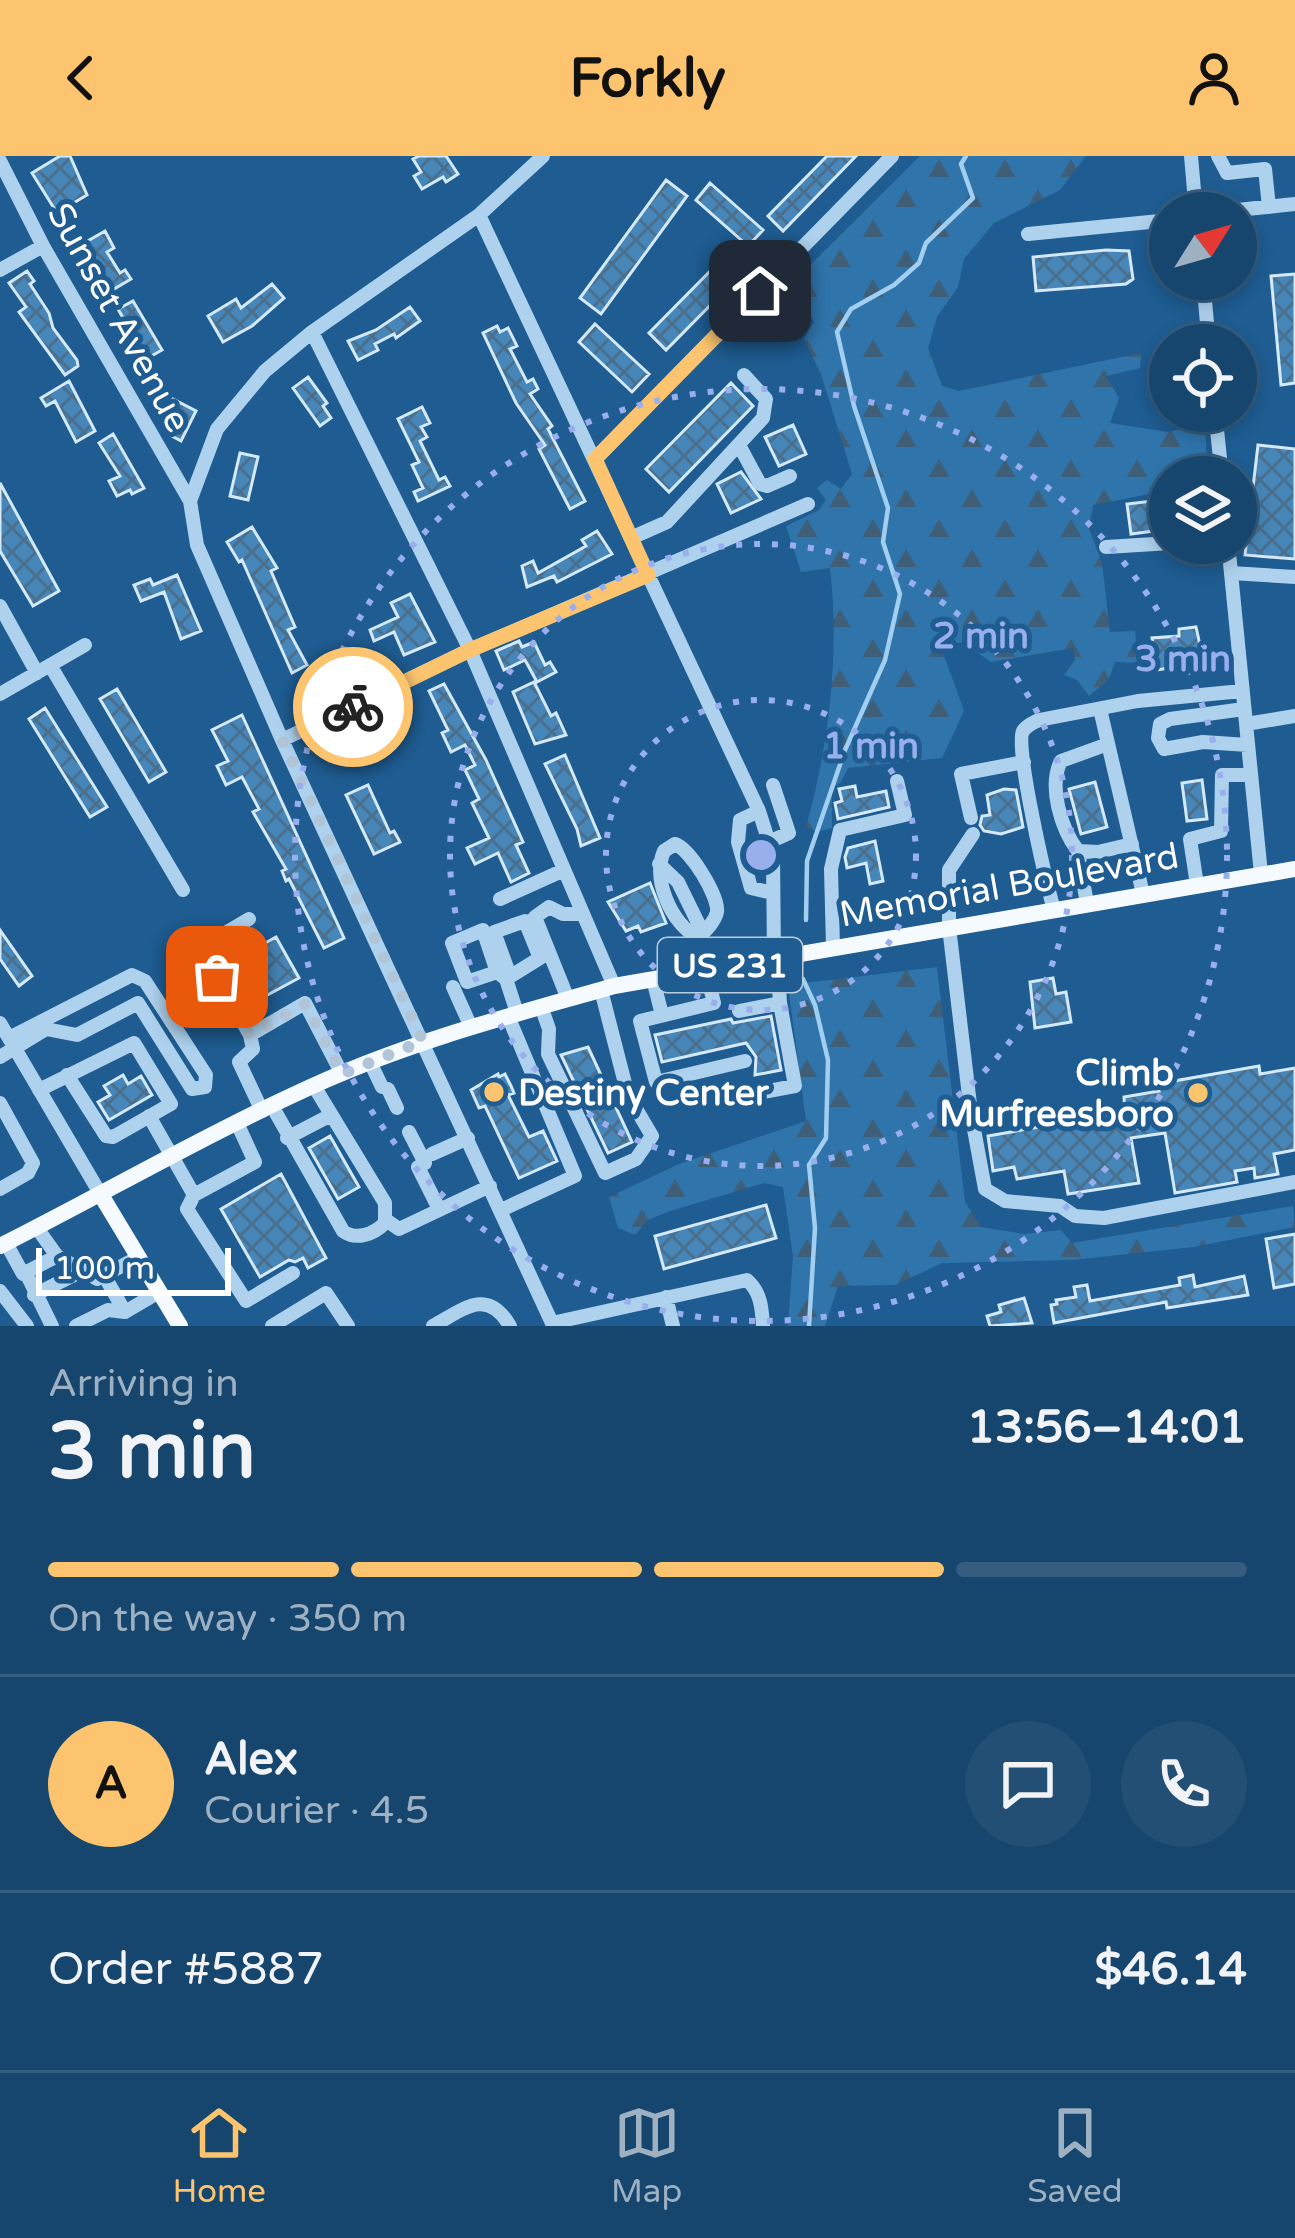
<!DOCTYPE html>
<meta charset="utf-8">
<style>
:root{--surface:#16456d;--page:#234f75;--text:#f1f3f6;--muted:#9eb1c2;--line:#355d80;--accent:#fcc46e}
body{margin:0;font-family:"Varela Round",sans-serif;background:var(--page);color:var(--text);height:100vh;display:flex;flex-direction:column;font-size:45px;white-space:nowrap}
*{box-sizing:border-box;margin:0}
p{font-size:39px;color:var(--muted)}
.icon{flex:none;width:66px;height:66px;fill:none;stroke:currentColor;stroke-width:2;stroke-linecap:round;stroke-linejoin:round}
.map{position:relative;height:1170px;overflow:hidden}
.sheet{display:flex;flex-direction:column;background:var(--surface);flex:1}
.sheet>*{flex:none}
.needle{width:78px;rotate:53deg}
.controls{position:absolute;left:1149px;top:36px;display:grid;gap:24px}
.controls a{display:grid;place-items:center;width:108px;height:108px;border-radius:50%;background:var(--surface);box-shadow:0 6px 18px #0003,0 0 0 3px var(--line);font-size:60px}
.scale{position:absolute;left:36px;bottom:30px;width:195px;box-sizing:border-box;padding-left:12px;border:6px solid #fff;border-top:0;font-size:33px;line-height:42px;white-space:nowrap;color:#fff;-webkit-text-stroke:9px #1e5c91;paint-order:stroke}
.pin{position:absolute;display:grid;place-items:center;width:102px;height:102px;color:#fff;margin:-51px;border-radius:24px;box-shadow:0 6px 18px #0006}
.courier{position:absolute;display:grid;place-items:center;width:120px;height:120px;margin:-60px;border:9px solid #fcc46e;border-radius:50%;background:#fff;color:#222;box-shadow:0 3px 15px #0007}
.overview em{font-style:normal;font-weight:700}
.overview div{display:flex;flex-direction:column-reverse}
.overview{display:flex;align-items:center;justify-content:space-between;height:204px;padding:0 48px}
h1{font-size:78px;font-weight:700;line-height:90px}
.bar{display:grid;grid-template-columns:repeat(4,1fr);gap:18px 12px;align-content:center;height:144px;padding:0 48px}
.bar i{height:15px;border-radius:9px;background:var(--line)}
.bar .on{background:var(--accent)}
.bar p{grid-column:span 4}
.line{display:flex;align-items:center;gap:30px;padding:0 48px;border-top:3px solid var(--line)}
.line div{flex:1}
.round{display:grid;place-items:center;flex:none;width:126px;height:126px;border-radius:63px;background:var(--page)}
header{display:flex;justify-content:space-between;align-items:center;height:156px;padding:0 48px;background:var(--accent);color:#111;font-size:54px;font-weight:700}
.tab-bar{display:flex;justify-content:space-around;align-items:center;height:168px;border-top:3px solid var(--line);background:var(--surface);font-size:33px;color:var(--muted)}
.tab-bar a{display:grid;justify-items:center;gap:6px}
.tab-bar .on{color:var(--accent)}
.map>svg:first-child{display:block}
</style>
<header><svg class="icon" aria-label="back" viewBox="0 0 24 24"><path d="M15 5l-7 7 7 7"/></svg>Forkly<svg class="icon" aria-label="person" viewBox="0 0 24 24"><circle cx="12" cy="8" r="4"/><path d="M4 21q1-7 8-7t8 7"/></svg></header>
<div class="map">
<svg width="1295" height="1170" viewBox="0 0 1295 1170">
<defs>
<pattern id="forest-firs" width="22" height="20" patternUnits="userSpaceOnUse" patternTransform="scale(3)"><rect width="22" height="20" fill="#2f75ac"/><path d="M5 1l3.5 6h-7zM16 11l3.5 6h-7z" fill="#3f5e77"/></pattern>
<pattern id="building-cross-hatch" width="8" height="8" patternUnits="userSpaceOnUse" patternTransform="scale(3)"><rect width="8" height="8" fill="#4786b8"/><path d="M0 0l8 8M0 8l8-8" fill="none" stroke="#496f8d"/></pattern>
</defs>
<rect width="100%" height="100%" fill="#1e5c91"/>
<path fill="url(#forest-firs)" d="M920,0H1086L1060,34L994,67L964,103L958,131L937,161L928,192L942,230L959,235L1141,197L1140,212L1106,220L1119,242L1110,267L1168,276L1205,267L1208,321H1170V334L1093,349L1089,373L1102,407L1110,476L1135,475L1138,507L1115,506L1109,523L1089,540L1077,524L1064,519L1075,504L1073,492L991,506L963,486L941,491L964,555L942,602L848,612L841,626L832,632V672L817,676L806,671C829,589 840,497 830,412L801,416L786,370L819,354L826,344L817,332L827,324L841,333L852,318L821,218L804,183L814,166L806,149L787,132Z
M937,811L965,1046L981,1071L1024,1078L1061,1074L1072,1087L1293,1050L1295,1071L1194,1091L1071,1104L942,1107L895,1129L838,1130L825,1170H788L793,1100L783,1031L764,1027L670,1055L648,1064L635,1079L618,1072L609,1041L679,1008L806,965L788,829Z"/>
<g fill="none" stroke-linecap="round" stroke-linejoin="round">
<path stroke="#a2ceef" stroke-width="4.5" d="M806,764L807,705L845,594L885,504L900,438L883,386L888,352L854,250L837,176L851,153L894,129L919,107L926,87L973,42L961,8L966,0
M803,823L815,849L828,904L826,982L809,1009L815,1072L809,1170"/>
</g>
<path fill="url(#building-cross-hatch)" stroke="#d4e9fa" stroke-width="3" d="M60,0H70L87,39L57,57L32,17Z
M419,0H446L458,18L446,26L443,21L422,33L414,20L421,16L413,3Z
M827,0H856L783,75L768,60Z
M666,24L687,40L601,158L580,142Z
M710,27L763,74L748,90L696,44Z
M105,75L114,92L107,96L120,117L125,114L131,123L109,136L79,90Z
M1106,94L1129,95L1133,123L1126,128L1036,135L1033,101Z
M726,99L744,115L666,194L649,177Z
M27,115L34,125L30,128L49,157L53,172L77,204L78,210L65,219L19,156L26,151L9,127Z
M1295,118V227L1281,229L1271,120Z
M272,128L284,142L252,170L223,186L208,160L236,143L241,152Z
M133,145L162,194L146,203L118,153Z
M410,151L420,165L396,182L394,178L375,188L378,194L358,204L348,185L376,174Z
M595,168L649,218L632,236L579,186Z
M497,170L500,176L508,172L517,190L510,193L527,226L533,223L538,233L530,238L552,270L548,273L585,345L570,353L539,293L545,289L516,247L483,177Z
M308,221L327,247L323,250L331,262L320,270L293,232Z
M69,225L95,275L76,286L55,245L46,250L41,242Z
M731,227L753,250L669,336L646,313Z
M171,242L196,255L181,285L170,279L174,273L165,268L169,260L163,257Z
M422,251L430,267L421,271L427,281L420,285L439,324L445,321L450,330L418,345L414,336L423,332L412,309L419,306L398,263Z
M793,269L806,298L779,310L765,281Z
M113,278L144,332L132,338L130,334L117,340L109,325L120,320L99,287Z
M1258,289L1295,293V403L1245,399Z
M240,297L258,301L248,344L230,340Z
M741,316L761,343L731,357L717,328Z
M0,327L59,435L33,450L0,395Z
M1170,343V373L1131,378L1127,348Z
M252,371L277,412L271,415L295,471L288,474L307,509L292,517L242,404L239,406L227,386Z
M597,375L612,398L557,426L554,420L527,431L522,410L533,405L538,417L586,390L582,384Z
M177,419L201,475L181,483L164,436L141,445L134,429L150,423L153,429Z
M410,438L435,486L404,499L394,476L374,485L370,474L398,461L391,447Z
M1196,471L1204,507L1201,513L1183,515V510L1156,514L1152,482L1179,480V473Z
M519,485L522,491L534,486L545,509L550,506L556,516L537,526L525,504L504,514L496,495Z
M534,526L551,560L556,557L566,579L535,588L513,536Z
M444,528L486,604L523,686L516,689L529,717L511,726L498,697L475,708L467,692L489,682L472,647L479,643L465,614L475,609L465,589L451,596L442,577L448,574L429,535Z
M117,533L166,616L149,626L100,543Z
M45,552L107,651L90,661L29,563Z
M242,559L344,782L324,792L289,723L286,725L282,715L286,713L253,656L259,653L242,621L226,629L217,610L228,605L212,574Z
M565,599L600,682L581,690L577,673L545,608Z
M1202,624L1207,663L1187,665L1182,627Z
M1095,626L1107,671L1081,678L1069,633Z
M368,629L390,677L394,675L400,686L374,698L346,639Z
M855,630L857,641L886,635L889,651L838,663L835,647L842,645L839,633Z
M1004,633L1016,634L1023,671L1001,678L984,675L980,669L982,660L990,659L987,639Z
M875,685L883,725L870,728L866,707L847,712L845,701L848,692Z
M650,727L666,767L641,776L638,770L626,775L608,746Z
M0,774L32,820L19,830L0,803Z
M251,775L260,790L276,781L299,822L260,843L257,838L253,841L225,790Z
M1053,822L1056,838L1066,836L1071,866L1035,872L1030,826Z
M771,860L781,914L755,919L756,901L746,887L662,906L655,879L731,863L733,867Z
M588,891L632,986L608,997L561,899Z
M1259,910L1260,918L1295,912V994L1274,998L1278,1018L1255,1022L1254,1012L1235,1015L1237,1026L1175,1037L1165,977L1131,982L1139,1027L1068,1038L1064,1015L1017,1023L1014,1011L993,1015L988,980L1125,956L1124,941L1159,935L1157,928Z
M498,918L499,921L505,918L511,930L514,937L508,939L529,981L543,975L557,1005L519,1022L485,950L479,952L471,934Z
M123,919L128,928L141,920L152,939L109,964L98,946L110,939L104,930Z
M330,980L359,1031L338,1043L309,992Z
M281,1018L326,1102L308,1112L303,1102L295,1106L289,1104L260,1121L221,1053Z
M766,1049L776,1082L664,1113L655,1080Z
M1295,1078V1128L1274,1132L1266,1083Z
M1193,1119L1195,1131L1244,1120L1248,1139L1167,1152L1166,1146L1054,1167L1051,1149L1057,1148L1056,1144L1076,1141L1074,1131L1087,1129L1090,1145L1180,1129L1179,1122Z
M1024,1142L1032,1167L990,1170L987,1160L1001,1156L999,1149Z"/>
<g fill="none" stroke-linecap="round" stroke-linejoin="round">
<path stroke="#aed2ed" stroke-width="14" d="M543,0L479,59L312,176L265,215L217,273L190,345L197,389L282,584L552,1167L747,1124C761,1136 762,1153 763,1170
M1191,0L1196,57
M1218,0L1227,17L1265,13L1269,51
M0,5L43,90L190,345
M1209,57L1295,48
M479,59L759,655L773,699L774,801
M1028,78L1170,64
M0,114L43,90
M1203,123L1209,189
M312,176L470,494L614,830
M1215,255L1222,321
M739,289L760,328L767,330L790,320
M595,303L892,0
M631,382L667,366L763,262L766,243L744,219
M1228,387L1261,718
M1106,391L1171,387
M1231,417L1295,421
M0,450L37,517
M50,509L183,734
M0,538L85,489
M1100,553L1143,738
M1244,553L1170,563L1160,568L1158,582L1164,593L1203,586L1248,589
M1246,568L1295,560
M282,584L470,494L808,348
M1108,588L1061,605C1048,630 1061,673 1078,695L1098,696L1132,688
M759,655L740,664L738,686L751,732L773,737
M971,662L961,618L1024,606
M973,678L949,714V771L971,957L985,1033L1005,1045L1060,1050L1075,1060L1104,1062L1295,1026
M769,686L789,677L773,629
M1078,695L1087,748
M659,708L678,726L703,777
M1197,729L1190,683L1221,675L1222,619H1251
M500,743L564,714
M1054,754C1047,729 1014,590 1023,575C1027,569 1033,567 1039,564L1138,545L1242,535
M249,763L200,792L250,879L305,847L342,918
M698,782C705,775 715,766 717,756C719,740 690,693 675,688L664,695C652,724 671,767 698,782L714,847L640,865L656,926L745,905
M833,791L831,713L840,674L905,659L897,625
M497,816L467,826L452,787L483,774L497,816L506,823
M510,820L494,776L525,765L540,802L506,823L517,857
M653,823L662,859
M453,831L471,871
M568,843L535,761L549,751L563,758H583
M541,850L549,873L548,898L605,1017L636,1003L652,980L628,939L601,834
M739,855L780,847
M0,867L101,1039
M250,879L253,893L239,906L262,955
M0,901L46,873L77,879L138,847L192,933L205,931L206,919L145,825L132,819L9,882
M370,906L382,931
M388,933L397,952
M39,934L134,887L171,948L113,981L106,980L67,919
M763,936L795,930L780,847L777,801
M0,947L33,1007L28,1017L0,1033
M272,950L343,1075C356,1085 374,1078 385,1067V1047L314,930
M149,960L194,1039
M237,967L255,1006L194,1039L187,1053L246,1145L293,1117
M409,976L425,1007
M287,982L331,959
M432,998L468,982
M418,1011L439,1053
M501,1054L575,1020L508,860
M386,1064L399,1073L490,1030
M37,1072L57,1100L97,1123L139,1101
M6,1087L23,1118L57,1100
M27,1119L52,1170
M105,1121L125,1156L159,1136
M0,1135L27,1170
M34,1139L84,1114
M666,1141L673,1170
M76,1170L108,1154L125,1156
M272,1170L326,1137L348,1170
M433,1170C464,1153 487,1131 510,1170"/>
<path stroke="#f5faff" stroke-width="16" d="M101,1039L180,1170
M0,1090C109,1035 215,973 326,924C419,883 517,858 614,830L1295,713"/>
</g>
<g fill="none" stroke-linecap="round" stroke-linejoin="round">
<path stroke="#b0c6d8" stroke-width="12" stroke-dasharray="0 21.6" d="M217,821L250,879L305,848L342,918L423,885L282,584L353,551"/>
<path stroke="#fcc46e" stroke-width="15" d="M353,551L470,494L648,419L595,303L760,135"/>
</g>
<g fill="none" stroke="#99afed" stroke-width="6" stroke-dasharray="6 12">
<circle cx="761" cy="699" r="155"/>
<circle cx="761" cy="699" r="311"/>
<circle cx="761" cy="699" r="466"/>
</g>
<g fill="#fcc46e" stroke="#1e5c91" stroke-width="4.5">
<circle cx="494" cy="936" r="12"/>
<circle cx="1198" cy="937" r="12"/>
</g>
<g text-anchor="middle" stroke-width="10" stroke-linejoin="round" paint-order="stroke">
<rect fill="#1e5c91" stroke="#bccede" stroke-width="3" x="658" y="782" width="144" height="54" rx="9"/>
<g font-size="33" font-weight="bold" fill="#fff">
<text x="730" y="821">US 231</text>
</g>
<g font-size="36" fill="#fff" stroke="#1e5c91">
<text transform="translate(120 161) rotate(61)" y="13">Sunset Avenue</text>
<text transform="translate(1009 728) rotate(-10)" y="13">Memorial Boulevard</text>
</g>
<g font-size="36" font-weight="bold" fill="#fff" stroke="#1e5c91" text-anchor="end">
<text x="1174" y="929">Climb<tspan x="1174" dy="41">Murfreesboro</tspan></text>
<text x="518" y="949" text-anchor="start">Destiny Center</text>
</g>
</g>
<circle cx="761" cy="699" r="18" fill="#99afed" stroke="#1e5c91" stroke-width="6"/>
<g font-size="36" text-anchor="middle" font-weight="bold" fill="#99afed" stroke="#1e5c91" stroke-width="10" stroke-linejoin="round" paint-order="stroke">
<text x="981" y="492">2 min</text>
<text x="1183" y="515">3 min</text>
<text x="871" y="602">1 min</text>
</g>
</svg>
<div class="controls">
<a><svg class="needle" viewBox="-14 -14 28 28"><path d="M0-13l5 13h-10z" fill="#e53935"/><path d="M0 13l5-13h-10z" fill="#9eb1c2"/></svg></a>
<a><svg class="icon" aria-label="locate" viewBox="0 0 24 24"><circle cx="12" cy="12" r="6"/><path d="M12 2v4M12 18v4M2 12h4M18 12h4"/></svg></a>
<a><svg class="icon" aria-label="layers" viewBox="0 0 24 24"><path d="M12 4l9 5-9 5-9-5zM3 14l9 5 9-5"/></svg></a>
</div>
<div class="scale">100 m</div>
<div class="pin" style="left:217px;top:821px;background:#ea580c"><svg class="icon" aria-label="bag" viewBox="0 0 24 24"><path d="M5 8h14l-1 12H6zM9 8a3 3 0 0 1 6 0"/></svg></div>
<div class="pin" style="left:760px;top:135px;background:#1f2937"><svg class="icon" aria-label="home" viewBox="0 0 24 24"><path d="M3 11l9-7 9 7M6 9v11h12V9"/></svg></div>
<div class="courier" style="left:353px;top:551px"><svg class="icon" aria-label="bike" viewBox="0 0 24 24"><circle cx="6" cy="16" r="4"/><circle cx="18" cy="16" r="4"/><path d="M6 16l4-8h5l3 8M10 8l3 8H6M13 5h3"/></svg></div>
</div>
<section class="sheet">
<div class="overview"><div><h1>3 min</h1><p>Arriving in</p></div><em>13:56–14:01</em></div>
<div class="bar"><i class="on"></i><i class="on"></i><i class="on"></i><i></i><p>On the way · 350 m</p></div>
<div class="line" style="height:216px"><b class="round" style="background:var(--accent);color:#111">A</b><div><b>Alex</b><p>Courier · 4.5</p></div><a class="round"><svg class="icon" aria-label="chat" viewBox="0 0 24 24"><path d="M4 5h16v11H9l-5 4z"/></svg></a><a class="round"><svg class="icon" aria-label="phone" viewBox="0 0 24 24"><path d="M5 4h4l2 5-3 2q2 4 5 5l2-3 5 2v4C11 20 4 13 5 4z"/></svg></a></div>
<div class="line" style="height:156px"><div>Order #5887</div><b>$46.14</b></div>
</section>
<nav class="tab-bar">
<a class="on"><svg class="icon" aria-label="home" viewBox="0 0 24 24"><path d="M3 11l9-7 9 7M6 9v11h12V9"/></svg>Home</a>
<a><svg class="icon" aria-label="map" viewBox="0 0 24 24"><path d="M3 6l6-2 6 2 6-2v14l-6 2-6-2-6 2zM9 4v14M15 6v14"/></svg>Map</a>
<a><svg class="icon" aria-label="saved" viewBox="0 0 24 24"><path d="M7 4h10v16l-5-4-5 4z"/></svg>Saved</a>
</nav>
